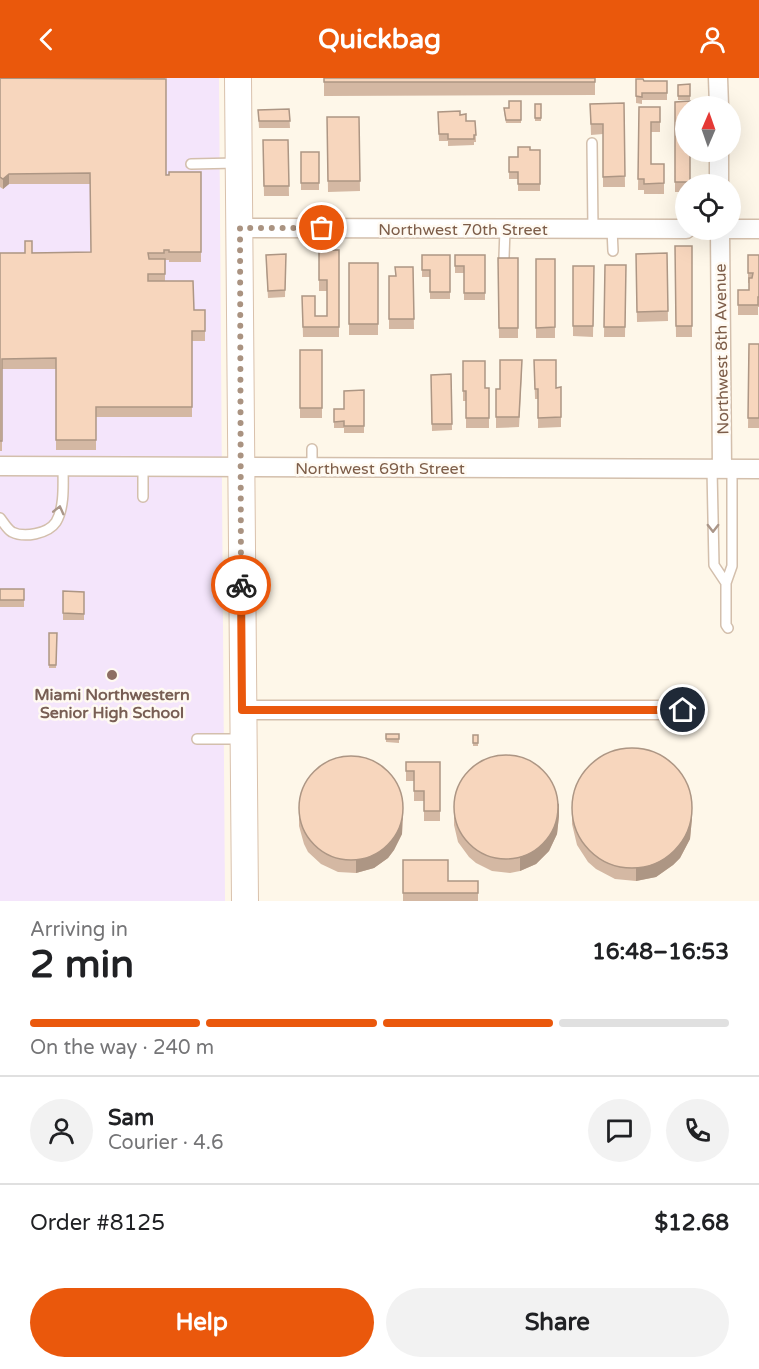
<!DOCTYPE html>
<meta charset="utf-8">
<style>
:root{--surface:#fff;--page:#f2f2f2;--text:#202124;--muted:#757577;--line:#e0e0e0;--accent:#ea580c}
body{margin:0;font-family:"Varela Round",sans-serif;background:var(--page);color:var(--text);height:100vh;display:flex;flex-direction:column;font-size:22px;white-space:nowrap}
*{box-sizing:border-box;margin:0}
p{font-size:20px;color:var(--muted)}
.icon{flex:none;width:33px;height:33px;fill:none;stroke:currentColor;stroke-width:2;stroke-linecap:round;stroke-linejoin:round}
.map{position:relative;height:823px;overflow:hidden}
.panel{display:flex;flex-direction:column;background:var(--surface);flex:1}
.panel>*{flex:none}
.needle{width:39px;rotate:2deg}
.tools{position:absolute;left:675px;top:18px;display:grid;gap:12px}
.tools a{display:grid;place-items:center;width:66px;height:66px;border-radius:50%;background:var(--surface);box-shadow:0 6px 24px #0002;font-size:30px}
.pin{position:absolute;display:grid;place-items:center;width:51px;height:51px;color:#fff;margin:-26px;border:3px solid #fff;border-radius:50%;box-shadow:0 2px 6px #0007}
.courier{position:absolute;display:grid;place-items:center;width:60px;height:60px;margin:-30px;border:4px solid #ea580c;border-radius:50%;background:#fff;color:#222;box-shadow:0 2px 8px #0007}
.overview em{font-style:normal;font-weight:800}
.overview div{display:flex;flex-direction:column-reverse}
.overview{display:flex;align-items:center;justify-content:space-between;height:102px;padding:0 30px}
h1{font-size:39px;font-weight:800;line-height:45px}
.bar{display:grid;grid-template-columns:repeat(4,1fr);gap:9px 6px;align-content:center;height:72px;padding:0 30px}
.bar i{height:8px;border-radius:4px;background:var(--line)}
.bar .current{background:var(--accent)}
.bar p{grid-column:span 4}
.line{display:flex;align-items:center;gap:15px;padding:0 30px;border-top:2px solid var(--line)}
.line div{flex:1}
.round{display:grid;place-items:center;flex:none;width:63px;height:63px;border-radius:32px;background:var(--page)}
.button{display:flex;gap:12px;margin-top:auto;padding:12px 30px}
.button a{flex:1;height:69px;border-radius:36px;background:var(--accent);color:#fff;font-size:24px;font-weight:800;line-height:69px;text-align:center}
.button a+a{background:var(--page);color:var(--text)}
header{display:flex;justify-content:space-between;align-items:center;height:78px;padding:0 30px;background:var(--accent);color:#fff;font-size:27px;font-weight:800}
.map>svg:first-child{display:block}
</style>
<header><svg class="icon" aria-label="back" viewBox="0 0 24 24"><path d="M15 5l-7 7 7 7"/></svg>Quickbag<svg class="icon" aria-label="person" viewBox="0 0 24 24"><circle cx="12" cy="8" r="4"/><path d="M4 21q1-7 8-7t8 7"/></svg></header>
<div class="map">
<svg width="759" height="823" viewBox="0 0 759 823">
<rect width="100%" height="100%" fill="#fef7e9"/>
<path fill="#f4e5fb" d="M0,0H219L225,823H0Z"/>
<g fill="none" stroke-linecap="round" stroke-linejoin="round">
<g stroke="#d3bfac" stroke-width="12">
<path id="lane" d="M592,65L593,151
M191,86L236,85
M612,151L613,173
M504,179L505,151
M312,371V389
M712,391L714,487L726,505L732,488V391
M143,419V389
M0,440C4,445 7,451 12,454C24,460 48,456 56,444C65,429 63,405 63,388
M726,505V547L728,550
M197,661H242"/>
</g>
<g stroke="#d3bfac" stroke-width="21">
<path id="street" d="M718,0L719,28
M719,74V106
M240,150L686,151
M730,151H759
M720,152L722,391
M0,388L759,391
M242,632H683"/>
</g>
<g stroke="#d9c1ac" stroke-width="28">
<path id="secondary" d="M238,0L245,823"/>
</g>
<use href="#lane" stroke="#fff" stroke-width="9"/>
<use href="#street" stroke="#fff" stroke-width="18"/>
<use href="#secondary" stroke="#fff" stroke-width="26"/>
</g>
<path fill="#d4b8a3" d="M0,0H165L166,97L201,94V184H169V182H165V203L194,232H205V263H192V339H96V372H56V291H2V373H0V175L91,174L90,106H9L3,111L0,109Z
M324,0H595V17L324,18Z
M636,1L644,3H667V22H642V26L636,25Z
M690,6V22H678V7Z
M521,23V45H506L504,33Z
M675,24L690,74V106H686V114H675Z
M624,25L625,109H603V56L591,57L590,26Z
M535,26H541V43H535Z
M639,29H660V54H651V86H664V116H644V112H638Z
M289,31L290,50H259L258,32Z
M438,34L460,37L466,43H475L476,64H474V67L448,68V63H439Z
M327,39H359L360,113L328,114Z
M263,62H288L289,118H264Z
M530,72H540V113H518V101H509V79H518Z
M301,74H319V112H301Z
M675,168H692V259H676Z
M319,172H339V259H303L302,218L315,238H327V213H319Z
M667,175L668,243L637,244L636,176Z
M286,176L285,219L268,220L266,184Z
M422,177H450V221H430V199H422Z
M455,177H485V222H464V195H455Z
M748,177H759V229H758V237H738V212H749V205H748Z
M498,180H518V260H499Z
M536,181H555V260H536Z
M349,185H378V257H349Z
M605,187H626L625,259H604Z
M573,188H594L593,259L573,258Z
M413,189L414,251H389V198H396Z
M749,266H759V350H748Z
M300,272H322V340H300Z
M534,282L556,310L561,309V349L538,350V321H535Z
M463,283L485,310H489V350H466V323H463Z
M522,292L519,349L496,350V311H500Z
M451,296L452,352L432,353L431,297Z
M364,312V355H344V350H334V331H344Z
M0,511H24V529H0Z
M63,513L84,514V542H63Z
M49,555H57L56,590H49Z
M386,656H399V665L386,664Z
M473,657H478V668H473Z
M406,684H440V743H424V723H414V703H406Z
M454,733L559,738L557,756L549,773L536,786L520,793L510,795L492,793L476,785L469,779L458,764L454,747Z
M572,733L692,740L690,761L680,780L673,787L656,799L636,803L615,801L596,791L588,784L577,767L572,746Z
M299,735L403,738L402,756L394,772L388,780L374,790L356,795L338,794L321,786L308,774L304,766L299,748Z
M403,782L448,803H478V823H403Z"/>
<path fill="#ad9684" d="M9,96V106L3,111V101Z
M403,724L402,756L394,772L388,780L374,790L356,795V782Z
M559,725V738L557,756L549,773L536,786L520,793V780Z
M692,727V740L690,761L680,780L673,787L656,799L636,803V790Z"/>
<path fill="#f7d6bd" stroke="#ad9684" stroke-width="1.5" d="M0,0L166,1V97H169V94H201V174H169V172H164V175H148L149,181H165V196H148V203H193L194,232H205V253H192V329H96V362H56V280L2,281V363H0V175H25V163H32V175L91,174L90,95L9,96L3,101L0,99Z
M324,0H595V4H324Z
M636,1H643L644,3H667V15H642V19L636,18Z
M690,6V18H678V7Z
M509,23H521V42H506L504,30H509Z
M690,23V28H686V74H690V104H675V24Z
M624,25L625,98L603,99V46H591L590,26Z
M535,26H541V40H535Z
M639,29H660V44H651V86H664V105L644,106V101H638Z
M289,31L290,43H259L258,32Z
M460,33V37L466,36V43H475L476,57H474V61H448V56H439L438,34Z
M327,39H359L360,103H328Z
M263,62H288L289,108H264Z
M518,69H530V72H540V106H518V94H509V79H518Z
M301,74H319V105H301Z
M675,168H692V248H676Z
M319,172H339V249H303L302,218H315V238H327V202H319Z
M667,175L668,233L637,234L636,176Z
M286,176L285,212L268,213L266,177Z
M422,177H450V214H430V192H422Z
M455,177H485V215H464V188H455Z
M748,177H759V219H758V227H738V212H749V200H752L753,195H748Z
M498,180H518V250H499Z
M536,181H555V249L536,250Z
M349,185H378V246H349Z
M605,187H626L625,249H604Z
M573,188H594L593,248H573Z
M395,189H413L414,241H389V198H396Z
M749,266H759V340H748Z
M300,272H322V330H300Z
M500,282H522L519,339H496V311H500Z
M534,282H556V310L561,309V339L538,340V311H535Z
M463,283H485V310H489V340H466V313H463Z
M451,296L452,346H432L431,297Z
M364,312V348H344V343L334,344V331H344V313Z
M0,511H24V522H0Z
M63,513L84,514V536L63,535Z
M49,555H57L56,587H49Z
M386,656H399V661H386Z
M473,657H478V665H473Z
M572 730a60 60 0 1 1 120 0a60 60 0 1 1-120 0Z
M454 729a52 52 0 1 1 104 0a52 52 0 1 1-104 0Z
M299 730a52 52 0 1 1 104 0a52 52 0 1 1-104 0Z
M406,684H440V733H424V713H414V693H406Z
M403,782H448V803H478V815H403Z"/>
<defs><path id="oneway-chevron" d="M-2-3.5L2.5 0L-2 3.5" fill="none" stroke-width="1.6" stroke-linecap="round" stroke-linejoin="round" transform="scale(1.5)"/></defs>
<g stroke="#aa9689">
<use href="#oneway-chevron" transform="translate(59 432) rotate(-76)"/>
<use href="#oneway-chevron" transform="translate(713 450) rotate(90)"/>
</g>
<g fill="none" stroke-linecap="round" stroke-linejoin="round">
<path stroke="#aa9381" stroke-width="6" stroke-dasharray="0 10.8" d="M241,507L240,150H322"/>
<path stroke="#ea580c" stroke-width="8" d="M241,507L242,632H683"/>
</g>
<circle fill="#8d6e63" stroke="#fffaf2" stroke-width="2" cx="112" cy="597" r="6"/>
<g text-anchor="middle" stroke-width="5" stroke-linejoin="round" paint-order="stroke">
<g font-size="16" fill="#7d5d49" stroke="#fffaf2">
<text x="463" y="157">Northwest 70th Street</text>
<text transform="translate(721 271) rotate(-91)" y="6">Northwest 8th Avenue</text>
<text x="380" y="396">Northwest 69th Street</text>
</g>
<g font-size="16" font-weight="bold" fill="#785e54" stroke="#fffaf2">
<text x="112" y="622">Miami Northwestern<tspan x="112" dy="18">Senior High School</tspan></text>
</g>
</g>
</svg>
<div class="tools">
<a><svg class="needle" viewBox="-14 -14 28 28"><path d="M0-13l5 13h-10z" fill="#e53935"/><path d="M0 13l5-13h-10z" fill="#757577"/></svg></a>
<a><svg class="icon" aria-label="locate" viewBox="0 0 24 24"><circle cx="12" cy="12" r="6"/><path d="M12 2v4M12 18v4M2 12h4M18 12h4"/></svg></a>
</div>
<div class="pin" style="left:322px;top:150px;background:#ea580c"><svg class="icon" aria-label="bag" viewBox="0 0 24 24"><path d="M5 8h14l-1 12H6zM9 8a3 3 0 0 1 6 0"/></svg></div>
<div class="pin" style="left:683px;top:632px;background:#1f2937"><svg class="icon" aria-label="home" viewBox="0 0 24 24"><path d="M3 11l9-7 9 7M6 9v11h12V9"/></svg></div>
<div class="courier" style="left:241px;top:507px"><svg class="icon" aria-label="bike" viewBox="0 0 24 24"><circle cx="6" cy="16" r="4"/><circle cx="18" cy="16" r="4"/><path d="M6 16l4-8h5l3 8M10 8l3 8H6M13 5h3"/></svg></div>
</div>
<section class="panel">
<div class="overview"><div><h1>2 min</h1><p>Arriving in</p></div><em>16:48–16:53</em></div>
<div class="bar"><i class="current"></i><i class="current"></i><i class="current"></i><i></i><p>On the way · 240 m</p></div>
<div class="line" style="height:108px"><a class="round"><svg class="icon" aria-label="person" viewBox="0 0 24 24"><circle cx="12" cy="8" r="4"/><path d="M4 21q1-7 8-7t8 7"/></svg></a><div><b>Sam</b><p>Courier · 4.6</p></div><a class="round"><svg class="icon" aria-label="chat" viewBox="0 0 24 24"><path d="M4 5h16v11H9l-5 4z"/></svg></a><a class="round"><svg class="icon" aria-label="phone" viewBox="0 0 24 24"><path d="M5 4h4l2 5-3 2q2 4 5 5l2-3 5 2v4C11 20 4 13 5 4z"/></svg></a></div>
<div class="line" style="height:78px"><div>Order #8125</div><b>$12.68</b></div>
<div class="button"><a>Help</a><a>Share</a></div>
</section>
